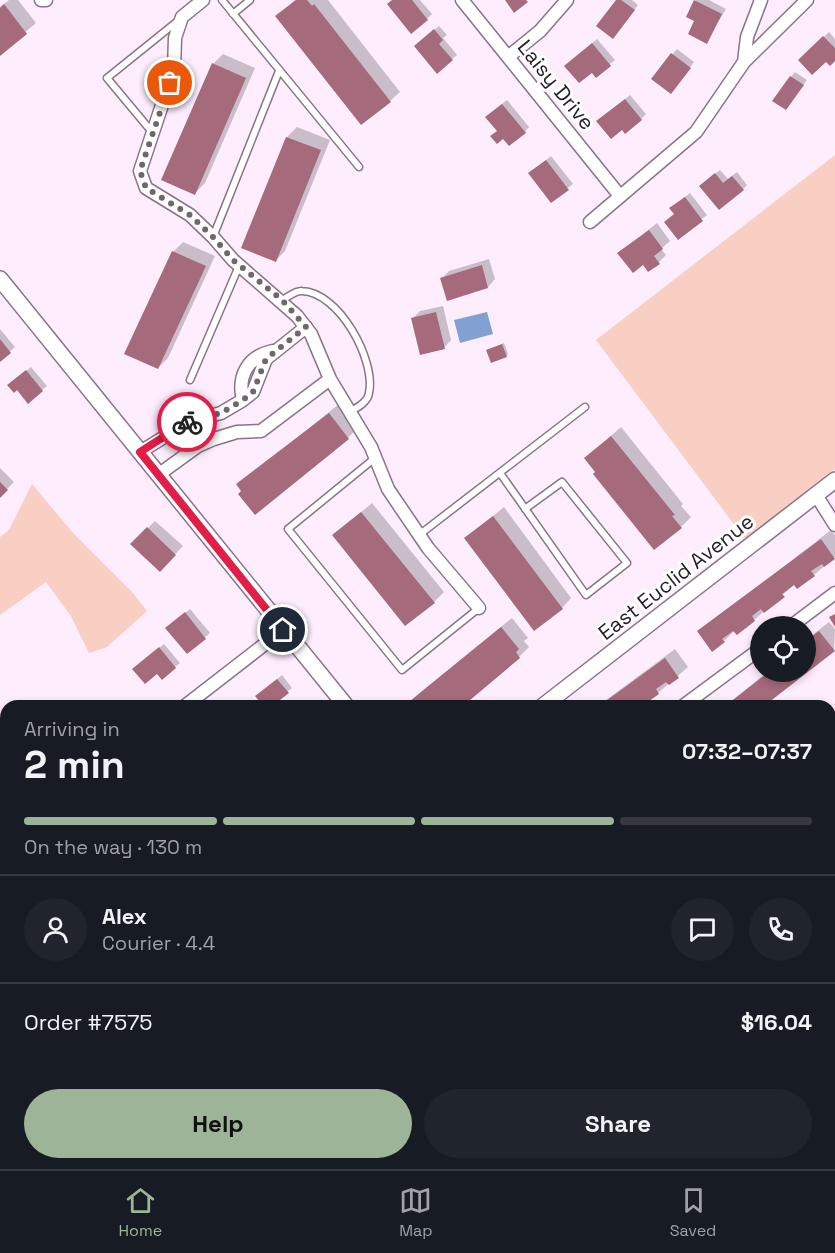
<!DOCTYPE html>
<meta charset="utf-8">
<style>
:root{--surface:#171b24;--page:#20242c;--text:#f1f3f6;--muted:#9ea1a6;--line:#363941;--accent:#9eb498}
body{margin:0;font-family:"Space Grotesk",sans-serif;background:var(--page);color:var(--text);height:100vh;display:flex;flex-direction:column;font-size:22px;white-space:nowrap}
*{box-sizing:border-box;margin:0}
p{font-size:20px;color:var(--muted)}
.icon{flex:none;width:33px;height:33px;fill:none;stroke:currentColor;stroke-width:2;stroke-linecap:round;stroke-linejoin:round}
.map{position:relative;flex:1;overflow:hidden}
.panel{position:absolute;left:0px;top:700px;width:836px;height:470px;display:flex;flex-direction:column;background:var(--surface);border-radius:18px 18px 0 0;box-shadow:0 3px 9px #0003}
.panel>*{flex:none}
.fabs{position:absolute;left:750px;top:616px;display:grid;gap:12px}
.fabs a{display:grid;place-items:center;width:66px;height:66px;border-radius:50%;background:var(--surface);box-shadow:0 3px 9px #0003;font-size:30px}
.pin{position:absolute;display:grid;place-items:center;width:51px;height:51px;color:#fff;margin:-26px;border:3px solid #fff;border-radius:50%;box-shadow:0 2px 6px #0007}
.courier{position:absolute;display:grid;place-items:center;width:60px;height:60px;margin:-30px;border:4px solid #e11d48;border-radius:50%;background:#fff;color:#222;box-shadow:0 2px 8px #0007}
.head em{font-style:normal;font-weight:600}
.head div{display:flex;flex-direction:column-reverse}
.head{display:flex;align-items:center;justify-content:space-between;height:102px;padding:0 24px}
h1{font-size:39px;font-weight:600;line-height:45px}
.bar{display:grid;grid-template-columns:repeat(4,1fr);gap:9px 6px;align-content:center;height:72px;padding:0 24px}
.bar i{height:8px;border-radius:4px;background:var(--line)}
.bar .selected{background:var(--accent)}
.bar p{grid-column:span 4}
.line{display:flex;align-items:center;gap:15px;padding:0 24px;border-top:2px solid var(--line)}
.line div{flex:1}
.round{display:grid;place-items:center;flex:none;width:63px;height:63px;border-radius:32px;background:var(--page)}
.primary-button{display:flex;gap:12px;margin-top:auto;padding:12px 24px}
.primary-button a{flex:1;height:69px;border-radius:36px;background:var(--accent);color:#111;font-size:24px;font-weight:600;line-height:69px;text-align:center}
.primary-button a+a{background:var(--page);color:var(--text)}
.tab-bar{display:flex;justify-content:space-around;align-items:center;height:84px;border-top:2px solid var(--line);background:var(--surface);font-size:16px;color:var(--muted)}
.tab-bar a{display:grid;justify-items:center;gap:3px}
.tab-bar .selected{color:var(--accent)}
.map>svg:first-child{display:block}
</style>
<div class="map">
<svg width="835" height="1169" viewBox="0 0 835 1169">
<rect width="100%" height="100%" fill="#fdedfd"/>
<path fill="#f9cec3" d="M835,155V469L745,539L596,340Z
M32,484L73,533L132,592L147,611L107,647L89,653L71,616L46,582L0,615V537L9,530Z"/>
<path fill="#80a1d1" d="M487,312L493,334L460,343L454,320Z"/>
<path fill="#0003" d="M9,0H18L36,23L0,54V7Z
M295,0H328L400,92L390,101L277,16Z
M393,0H420L432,14L427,19Z
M618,0H632L638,5L618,32Z
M696,0H709L726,9L706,42L696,21L688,16Z
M439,26L447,35L443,38L457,55L452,59L421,41Z
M829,32L835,39V59L800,60Z
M597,39L615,60L596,76L592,71L571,61Z
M677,49L694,62L675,88L653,79Z
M223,54L255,68L205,183L195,193L213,64Z
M795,72L807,80L786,109L791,77Z
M630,95L646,114L641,119L603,117Z
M507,100L529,127L525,132L498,130L492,112Z
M297,127L330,140L285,251L275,261L242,248L287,137Z
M551,156L573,184L551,201L535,169Z
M720,170L728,179L737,172L747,185L743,189L706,181Z
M690,193L707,215L678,238L676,204Z
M657,223L670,241L661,249L666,255L659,262L643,263L619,253Z
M183,242L215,256L168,358L158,368L173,252Z
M489,259L495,279L488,287L442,278L449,271Z
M443,306L451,340L444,348L413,318L420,311Z
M0,329L15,347L0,360Z
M504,343L508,354L506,356L488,350Z
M31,367L47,386L42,390L14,381Z
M339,404L358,428L333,452L255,513L238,485Z
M621,427L683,504L681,506L691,517L681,527L597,472L586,458Z
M0,468L14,482L0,496Z
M372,503L444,592L434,602L334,535Z
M504,507L571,598L562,608L466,538Z
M155,521L183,546L160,570L132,544Z
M831,530L835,535V557L814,575L795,584L754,620L735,630L724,641L699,632Z
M190,609L210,633L187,652L172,624Z
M512,618L528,638L524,641L529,647L519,657L458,706H416L412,701L422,691Z
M829,622L835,629L834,650L761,706H726L767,672H806V640Z
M164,644L180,663L175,667L157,672L139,664Z
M675,649L688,667L658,693L641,705L639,702L635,706H598Z
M282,675L292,688L270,706H265L257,696Z
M2,883L6,887V926L0,924V885Z
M835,955V983L830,987V958Z
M6,1047V1068L0,1073V1051Z
M830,1076L833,1080L835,1078V1101L830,1106Z
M181,1164H208L203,1169H185Z"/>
<path fill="#a56a7b" d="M296,0H307L312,6L314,4L391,102L361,125L275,16Z
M392,0H412L428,20L411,34L387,4Z
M505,0H526L528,2L514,13Z
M616,0H621L635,10L613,39L596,26Z
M694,0L722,14L707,44L688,34L694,21L686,17Z
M4,4L27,34L0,56V8Z
M434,29L443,40L439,44L453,60L437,74L414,46Z
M823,36L835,48V61L830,66L826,62L812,75L798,60Z
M592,43L611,66L596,78L592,73L579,83L564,66Z
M671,53L691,68L671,94L651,79Z
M212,63L246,78L195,195L161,180Z
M790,76L804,85L786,110L772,101Z
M625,99L642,120L625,134L622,130L611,139L596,121Z
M502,104L526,133L509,146L503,139L497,144L490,136L497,131L485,117Z
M286,137L321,150L276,262L241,248Z
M546,160L569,190L551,203L528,173Z
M715,173L723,183L732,176L744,190L719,210L699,186Z
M685,197L703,221L678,240L664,222L674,214L669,208Z
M649,230L663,249L654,256L660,264L648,272L643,265L633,273L617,253Z
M172,251L206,266L158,369L124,354Z
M482,265L488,288L447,301L440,278Z
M436,312L445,349L420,355L411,318Z
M0,339L11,353L0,362Z
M502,344L507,357L491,363L486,350Z
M26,370L43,391L28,404L17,390L14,393L7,385Z
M329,413L349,439L255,515L238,494L241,491L236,484Z
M611,436L675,515L672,516L682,528L654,550L593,474L595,472L584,458Z
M0,482L8,490L0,498Z
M361,512L435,603L405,626L332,535Z
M493,516L563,609L534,631L464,538Z
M147,527L176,555L160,572L130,544Z
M821,539L835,559L824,567L822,564L811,571L815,576L797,589L794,585L782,594L785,597L764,613L761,609L752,616L755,621L737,635L733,631L722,639L725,642L712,652L697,631Z
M185,612L206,639L187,654L165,628Z
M835,614V627L829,617Z
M501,627L519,649L516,652L520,658L463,706H414L410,701Z
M819,631L835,651L764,706H725L769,672H806V648L811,644L808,639Z
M159,647L176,668L162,680L157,674L145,684L132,669Z
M665,658L679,678L669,685L666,682L656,689L659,694L642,706L638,703L633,706H599Z
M277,679L289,693L272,706H263L255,696Z
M0,890L6,898V928L3,930L0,926Z
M835,958V984L830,987V961Z
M4,1048L6,1070L0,1075V1051Z
M835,1077V1103L830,1108V1082Z
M12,1164H43L39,1169H7Z
M179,1164H204L207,1167L183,1169Z"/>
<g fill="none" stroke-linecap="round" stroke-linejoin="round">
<g stroke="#8b738a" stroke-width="9">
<path id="service" d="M222,0L359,167
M233,14L250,0
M152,132L107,78L179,20
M213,237L279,71
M282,300C288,297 296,290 302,291C339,292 376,360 369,393C368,402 357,408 349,412
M190,380L239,266
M375,458L288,529L402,670L479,608
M500,473L586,595L627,563L562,482L525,509
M419,535L585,407"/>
</g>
<g stroke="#8b738a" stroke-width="15">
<path id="minor" d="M41,0H46
M203,0L182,17L175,38L174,69L140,171L146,188L190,215L213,237L233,260L297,316L311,334L330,379L371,447L388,489L428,548L479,608
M462,0L620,196
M761,0L747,37L744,62L807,0
M508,57L540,31L567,0
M590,222L696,132L744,62
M243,400C237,376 248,356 273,351
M140,452L190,421L221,413L243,400L253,392L266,359L306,327
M158,475L198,446L214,439L237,432L261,431L330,379
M816,495L835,525
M790,627L835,593
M185,706L283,630
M683,706L760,649
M0,849L6,845
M0,987L6,995
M830,1023L835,1019
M138,1164L142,1169
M301,1169L308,1164
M665,1169L672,1164"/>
</g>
<g stroke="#8b738a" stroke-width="18">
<path id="tertiary" d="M0,279L346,706
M543,706L835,480
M0,1126L6,1121
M721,1164L725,1169"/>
</g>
<use href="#service" stroke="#fff" stroke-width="6"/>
<use href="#minor" stroke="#fff" stroke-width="12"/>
<use href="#tertiary" stroke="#fff" stroke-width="15"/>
</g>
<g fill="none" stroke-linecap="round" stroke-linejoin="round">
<path stroke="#716571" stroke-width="6" stroke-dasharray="0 10.8" d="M170,83L140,171L146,188L190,215L213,237L233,260L282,300L306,327L266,359L253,392L243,400L221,413L187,422"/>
<path stroke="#e11d48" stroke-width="8" d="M187,422L140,452L283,630"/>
</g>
<g text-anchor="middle" stroke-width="6" stroke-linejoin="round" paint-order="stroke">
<g font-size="21" fill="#251c25" stroke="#fff">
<text transform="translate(556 85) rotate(51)" y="7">Laisy Drive</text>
<text transform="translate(676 577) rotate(-38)" y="7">East Euclid Avenue</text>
</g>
</g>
</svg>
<div class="fabs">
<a><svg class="icon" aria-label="locate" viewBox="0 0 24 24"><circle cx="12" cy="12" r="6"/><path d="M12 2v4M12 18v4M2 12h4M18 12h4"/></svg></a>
</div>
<div class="pin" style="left:170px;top:83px;background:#ea580c"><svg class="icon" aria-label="bag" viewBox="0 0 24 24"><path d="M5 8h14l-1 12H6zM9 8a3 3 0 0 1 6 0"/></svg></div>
<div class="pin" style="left:283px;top:630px;background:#1f2937"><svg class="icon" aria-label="home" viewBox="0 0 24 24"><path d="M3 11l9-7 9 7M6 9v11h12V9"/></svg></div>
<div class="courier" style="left:187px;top:422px"><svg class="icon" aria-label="bike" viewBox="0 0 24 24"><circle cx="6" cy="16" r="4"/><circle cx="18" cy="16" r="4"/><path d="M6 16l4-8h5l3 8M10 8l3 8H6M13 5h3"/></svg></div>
<section class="panel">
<div class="head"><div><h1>2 min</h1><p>Arriving in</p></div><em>07:32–07:37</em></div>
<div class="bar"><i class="selected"></i><i class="selected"></i><i class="selected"></i><i></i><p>On the way · 130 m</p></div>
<div class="line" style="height:108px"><a class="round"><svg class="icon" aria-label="person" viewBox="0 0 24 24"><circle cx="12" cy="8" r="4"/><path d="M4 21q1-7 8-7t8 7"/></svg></a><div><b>Alex</b><p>Courier · 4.4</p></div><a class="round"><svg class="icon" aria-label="chat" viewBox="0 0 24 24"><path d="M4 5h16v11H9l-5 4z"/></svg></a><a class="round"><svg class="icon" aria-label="phone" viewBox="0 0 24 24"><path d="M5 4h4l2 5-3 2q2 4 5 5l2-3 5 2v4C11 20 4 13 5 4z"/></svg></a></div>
<div class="line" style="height:78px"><div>Order #7575</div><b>$16.04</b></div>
<div class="primary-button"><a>Help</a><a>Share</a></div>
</section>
</div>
<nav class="tab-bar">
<a class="selected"><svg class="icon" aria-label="home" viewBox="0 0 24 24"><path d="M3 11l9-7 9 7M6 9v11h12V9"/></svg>Home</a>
<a><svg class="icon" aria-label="map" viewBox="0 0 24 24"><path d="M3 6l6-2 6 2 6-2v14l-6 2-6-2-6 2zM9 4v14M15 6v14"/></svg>Map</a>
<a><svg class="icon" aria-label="saved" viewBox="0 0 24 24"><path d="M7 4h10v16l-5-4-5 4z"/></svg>Saved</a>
</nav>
